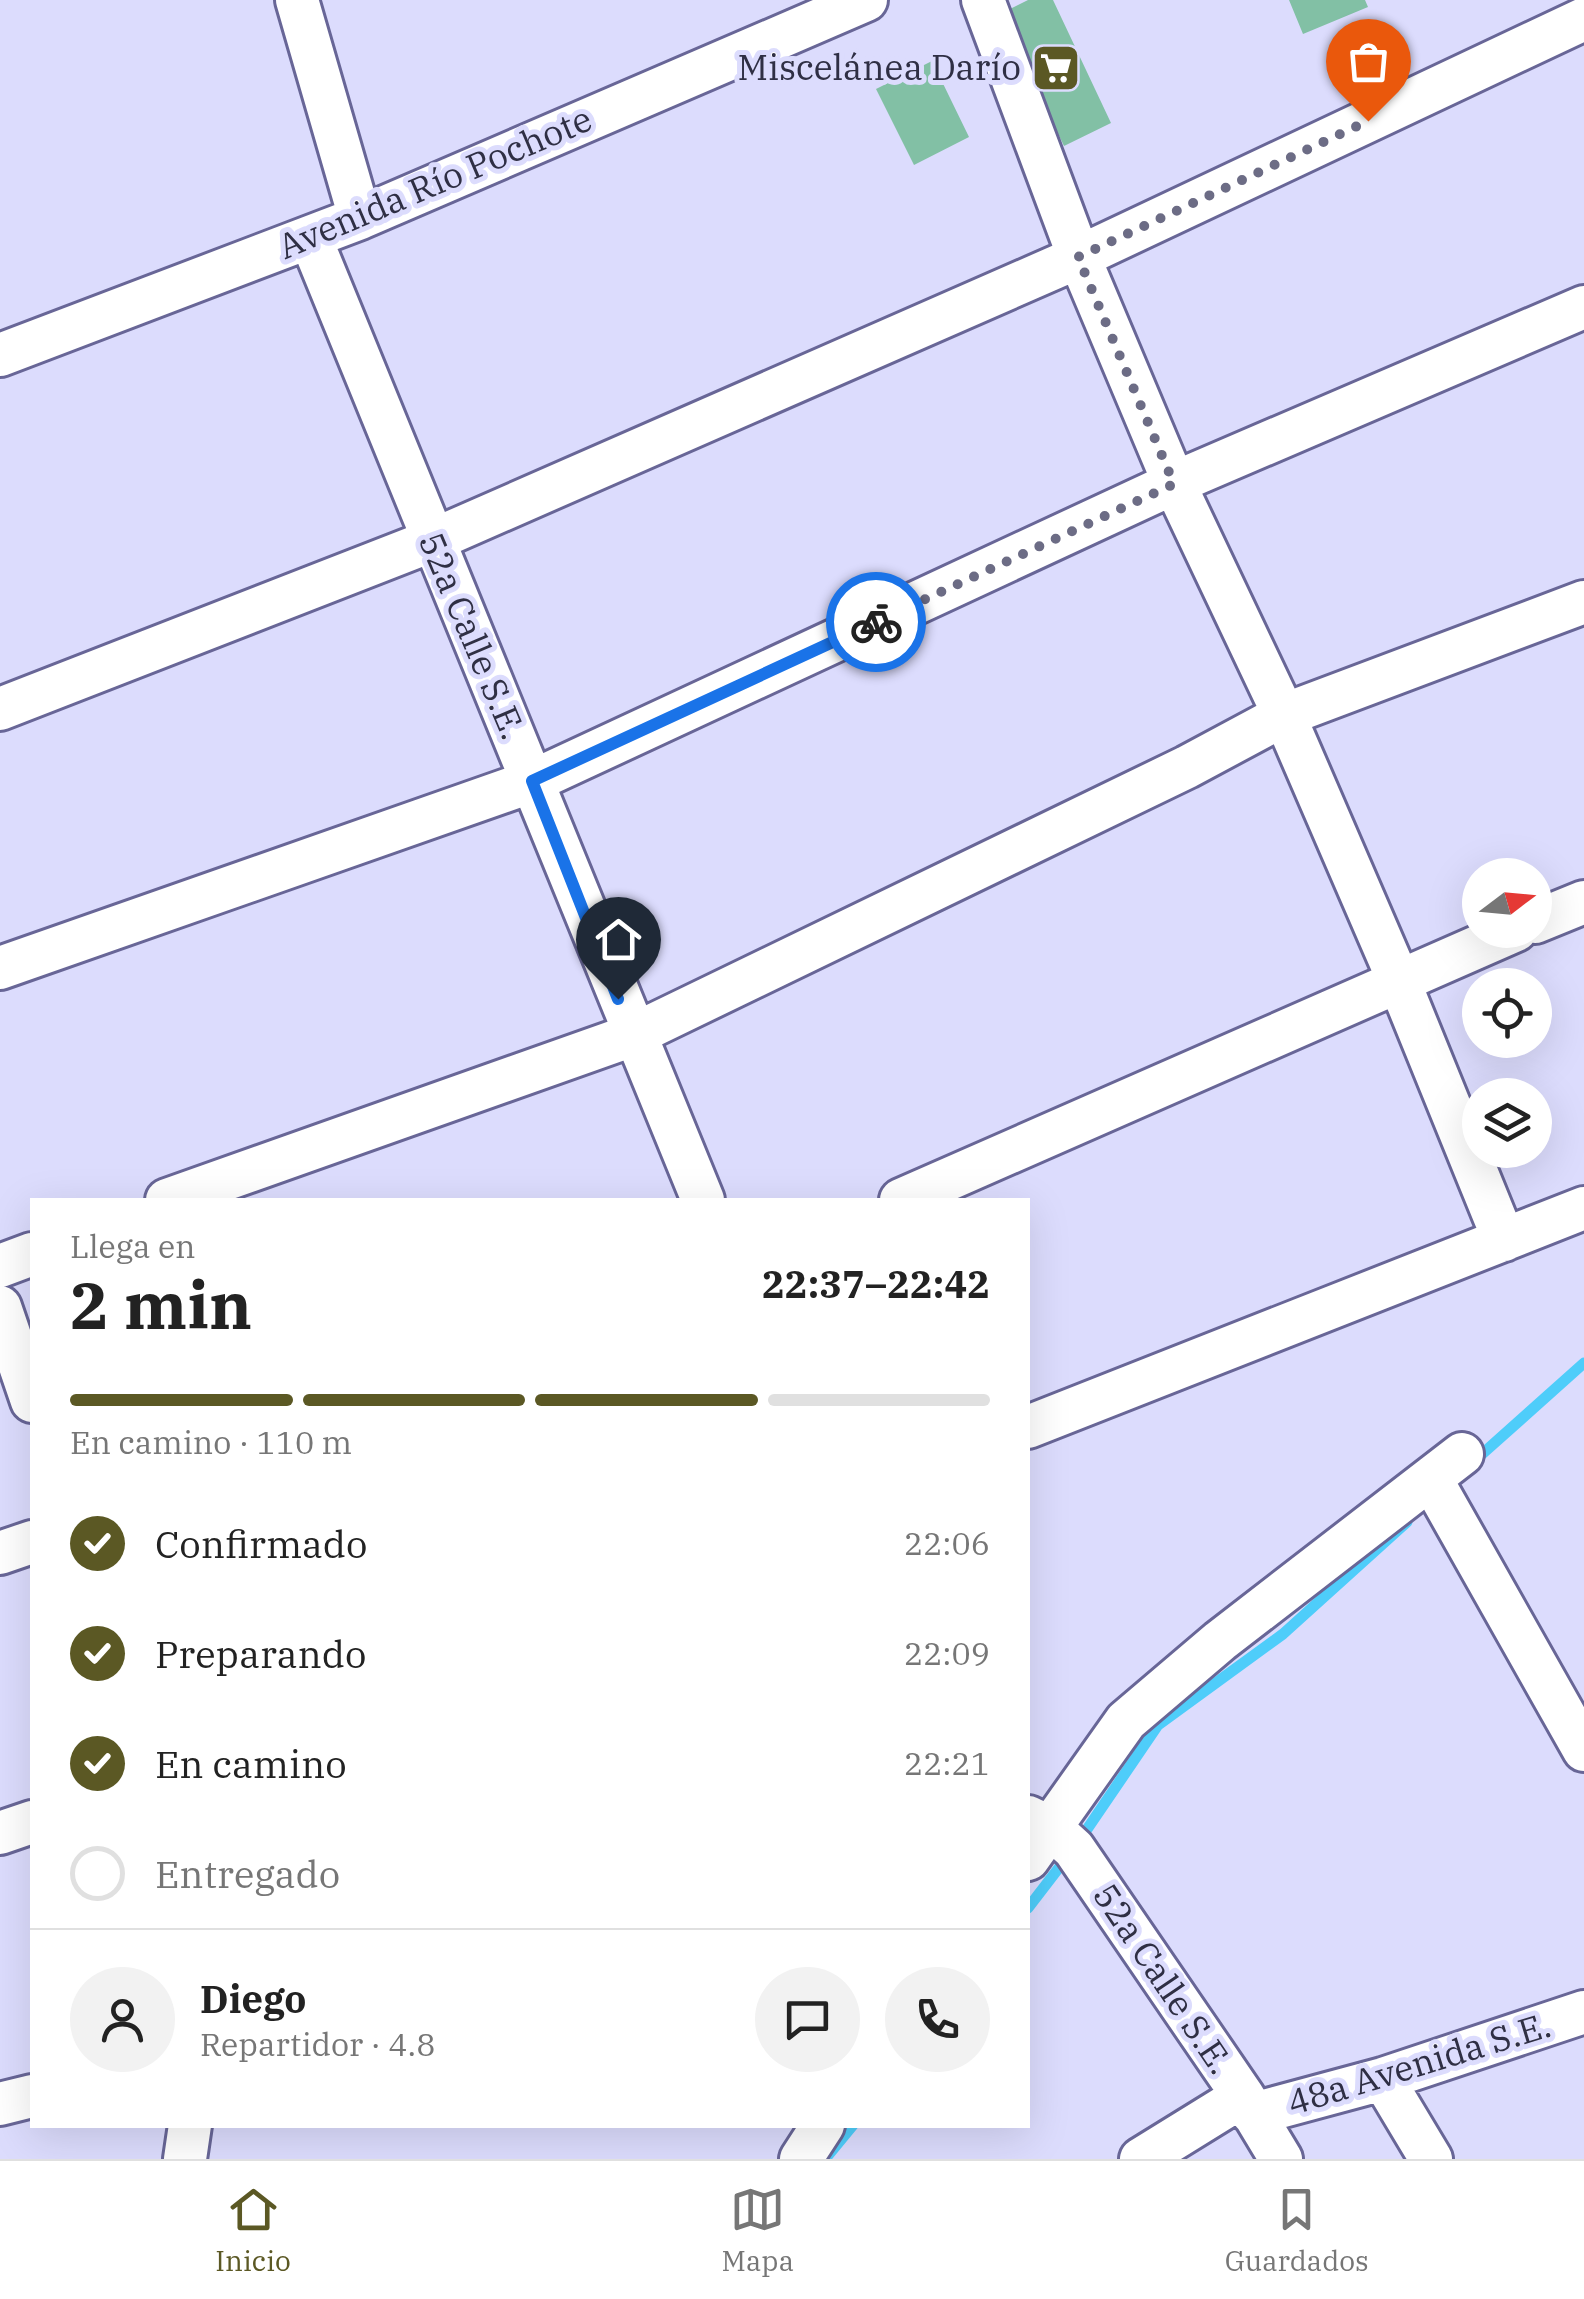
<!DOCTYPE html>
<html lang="es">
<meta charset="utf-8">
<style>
:root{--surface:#fff;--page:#f2f2f2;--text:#222;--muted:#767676;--line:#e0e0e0;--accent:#5b5824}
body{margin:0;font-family:"IBM Plex Serif",serif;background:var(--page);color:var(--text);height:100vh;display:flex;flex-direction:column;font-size:38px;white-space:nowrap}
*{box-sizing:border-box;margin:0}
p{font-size:32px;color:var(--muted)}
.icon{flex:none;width:55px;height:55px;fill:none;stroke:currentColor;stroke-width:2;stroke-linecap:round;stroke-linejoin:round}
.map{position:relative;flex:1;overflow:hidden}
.details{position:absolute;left:30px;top:1198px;width:1000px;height:930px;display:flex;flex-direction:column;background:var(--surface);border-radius:0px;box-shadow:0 10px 40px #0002}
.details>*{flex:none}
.needle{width:65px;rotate:74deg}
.fabs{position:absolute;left:1462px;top:858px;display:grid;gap:20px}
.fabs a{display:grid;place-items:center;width:90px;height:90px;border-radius:50%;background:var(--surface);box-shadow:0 10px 40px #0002;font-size:50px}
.pin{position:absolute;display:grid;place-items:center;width:85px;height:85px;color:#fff;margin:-102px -42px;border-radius:50% 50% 50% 0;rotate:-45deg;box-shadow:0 0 10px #0007}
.pin .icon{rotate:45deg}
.courier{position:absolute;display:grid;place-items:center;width:100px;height:100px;margin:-50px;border:8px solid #1a73e8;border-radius:50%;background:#fff;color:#222;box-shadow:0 2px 12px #0007}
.head em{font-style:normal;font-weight:700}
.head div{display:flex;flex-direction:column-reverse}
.head{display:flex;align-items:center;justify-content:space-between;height:170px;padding:0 40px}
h1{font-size:65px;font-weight:700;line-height:75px}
.bar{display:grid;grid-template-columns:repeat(4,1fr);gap:15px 10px;align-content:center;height:120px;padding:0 40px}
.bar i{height:12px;border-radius:8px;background:var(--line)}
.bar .selected{background:var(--accent)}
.bar p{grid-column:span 4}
.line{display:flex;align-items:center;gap:25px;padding:0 40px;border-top:2px solid var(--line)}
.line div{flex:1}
.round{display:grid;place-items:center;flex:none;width:105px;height:105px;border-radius:52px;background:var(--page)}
ol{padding:0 40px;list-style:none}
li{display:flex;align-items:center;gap:30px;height:110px}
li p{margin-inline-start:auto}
li .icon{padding:10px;border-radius:50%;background:var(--accent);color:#fff;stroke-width:4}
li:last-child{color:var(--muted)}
li i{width:55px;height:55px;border:5px solid var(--line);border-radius:50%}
.tab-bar{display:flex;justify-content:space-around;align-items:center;height:140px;border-top:2px solid var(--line);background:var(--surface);font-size:28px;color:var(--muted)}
.tab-bar a{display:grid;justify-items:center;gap:5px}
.tab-bar .selected{color:var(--accent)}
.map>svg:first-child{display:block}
</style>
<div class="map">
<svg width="1584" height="2159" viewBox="0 0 1584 2159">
<rect width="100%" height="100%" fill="#dcdcfd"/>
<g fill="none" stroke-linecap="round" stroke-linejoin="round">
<path stroke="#4ecdfa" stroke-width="11" d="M1472,1463L1584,1363
M1079,1841L1158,1725L1283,1634L1407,1522
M1028,1908L1068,1856
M825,2159L853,2125"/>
</g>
<path fill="#82c0a5" d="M1028,0H1053L1111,123L1064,146L1000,14Z
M1289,0H1365L1368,7L1303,34Z
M932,61L969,137L914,165L876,89Z"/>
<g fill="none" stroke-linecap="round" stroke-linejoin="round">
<g stroke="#686697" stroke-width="48">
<path id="minor" d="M297,0L360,218
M983,0L1079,257L1174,483L1284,715L1398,979L1504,1240
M310,237L703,1200
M0,355L360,218L866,0
M0,709L431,541L1079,257L1584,19
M1535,922L1584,902
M0,968L533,781L1174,483L1584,307
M167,1200L633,1035L1187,767L1284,715L1584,602
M901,1200L1516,930
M0,1266L32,1254
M0,1307L32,1401
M1028,1427L1584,1208
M1431,1479L1584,1750
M0,1553L32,1542
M1028,1817L1051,1828L1074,1849L1243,2096L1281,2159
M0,1833L32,1822
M1028,1859L1126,1721L1220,1641L1462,1454
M1383,2079L1431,2159
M0,2104L32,2096
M1253,2114L1383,2079L1584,2012
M185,2159L190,2125
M801,2159L823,2125
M1141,2159L1243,2096"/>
</g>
<use href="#minor" stroke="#fff" stroke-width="42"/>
</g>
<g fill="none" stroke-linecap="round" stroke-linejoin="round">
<path stroke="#6c6c85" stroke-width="10" stroke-dasharray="0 18" d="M876,622L1174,484L1078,257L1368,121"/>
<path stroke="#1a73e8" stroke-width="12" d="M618,999L532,781L876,622"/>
</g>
<defs>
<g id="supermarket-square" transform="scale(2.5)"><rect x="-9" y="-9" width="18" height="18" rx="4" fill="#5b5824" stroke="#dcdcfd"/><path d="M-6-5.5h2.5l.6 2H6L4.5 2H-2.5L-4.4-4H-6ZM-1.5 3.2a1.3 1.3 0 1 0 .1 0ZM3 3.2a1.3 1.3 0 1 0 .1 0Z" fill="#fff"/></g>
</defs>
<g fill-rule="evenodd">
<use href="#supermarket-square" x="1056" y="68"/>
</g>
<g text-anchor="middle" stroke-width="10" stroke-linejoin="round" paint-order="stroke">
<g font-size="35" fill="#2f2f44" stroke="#dcdcfd" text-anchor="end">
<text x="1021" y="80">Miscelánea Darío</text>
</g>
<g font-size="35" fill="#2f2f44" stroke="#dcdcfd">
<text transform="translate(435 183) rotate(-23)" y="12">Avenida Río Pochote</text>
<text transform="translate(472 636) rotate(67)" y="12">52a Calle S.E.</text>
<text transform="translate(1163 1979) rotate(56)" y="12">52a Calle S.E.</text>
<text transform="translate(1419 2064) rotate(-17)" y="12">48a Avenida S.E.</text>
</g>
</g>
</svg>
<div class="fabs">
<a><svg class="needle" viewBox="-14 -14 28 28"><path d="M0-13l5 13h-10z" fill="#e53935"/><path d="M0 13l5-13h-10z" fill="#767676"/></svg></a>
<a><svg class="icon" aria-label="locate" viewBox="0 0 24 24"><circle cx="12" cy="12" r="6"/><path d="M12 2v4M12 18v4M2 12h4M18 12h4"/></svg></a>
<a><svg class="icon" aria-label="layers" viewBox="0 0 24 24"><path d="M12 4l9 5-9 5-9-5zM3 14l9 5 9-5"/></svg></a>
</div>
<div class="pin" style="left:1368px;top:121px;background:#ea580c"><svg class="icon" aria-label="bag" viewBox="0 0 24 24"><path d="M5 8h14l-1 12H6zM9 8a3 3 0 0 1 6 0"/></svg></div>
<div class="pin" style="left:618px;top:999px;background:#1f2937"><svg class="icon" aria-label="home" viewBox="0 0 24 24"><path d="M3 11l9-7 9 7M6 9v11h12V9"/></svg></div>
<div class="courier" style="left:876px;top:622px"><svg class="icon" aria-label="bike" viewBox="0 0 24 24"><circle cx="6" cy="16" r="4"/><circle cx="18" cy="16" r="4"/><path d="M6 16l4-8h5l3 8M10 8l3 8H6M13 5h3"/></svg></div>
<section class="details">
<div class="head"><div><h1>2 min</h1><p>Llega en</p></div><em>22:37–22:42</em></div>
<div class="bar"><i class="selected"></i><i class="selected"></i><i class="selected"></i><i></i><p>En camino · 110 m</p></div>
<ol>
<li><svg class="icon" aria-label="check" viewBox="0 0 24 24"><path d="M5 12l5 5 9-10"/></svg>Confirmado<p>22:06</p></li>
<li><svg class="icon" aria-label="check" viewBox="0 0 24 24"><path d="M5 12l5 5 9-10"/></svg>Preparando<p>22:09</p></li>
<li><svg class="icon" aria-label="check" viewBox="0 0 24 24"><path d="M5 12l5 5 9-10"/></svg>En camino<p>22:21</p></li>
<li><i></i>Entregado</li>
</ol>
<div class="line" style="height:180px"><a class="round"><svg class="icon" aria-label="person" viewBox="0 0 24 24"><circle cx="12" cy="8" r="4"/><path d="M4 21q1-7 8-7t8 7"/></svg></a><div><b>Diego</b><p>Repartidor · 4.8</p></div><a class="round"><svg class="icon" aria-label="chat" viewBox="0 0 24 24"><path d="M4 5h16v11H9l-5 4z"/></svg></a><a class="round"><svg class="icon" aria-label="phone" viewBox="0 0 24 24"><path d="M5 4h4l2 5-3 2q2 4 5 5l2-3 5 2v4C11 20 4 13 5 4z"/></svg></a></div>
</section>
</div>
<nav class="tab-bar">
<a class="selected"><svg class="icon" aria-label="home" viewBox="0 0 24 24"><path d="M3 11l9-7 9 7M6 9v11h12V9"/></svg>Inicio</a>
<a><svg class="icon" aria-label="map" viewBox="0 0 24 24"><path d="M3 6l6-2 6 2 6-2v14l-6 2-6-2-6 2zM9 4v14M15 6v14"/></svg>Mapa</a>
<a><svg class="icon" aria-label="saved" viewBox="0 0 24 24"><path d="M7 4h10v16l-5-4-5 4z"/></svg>Guardados</a>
</nav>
